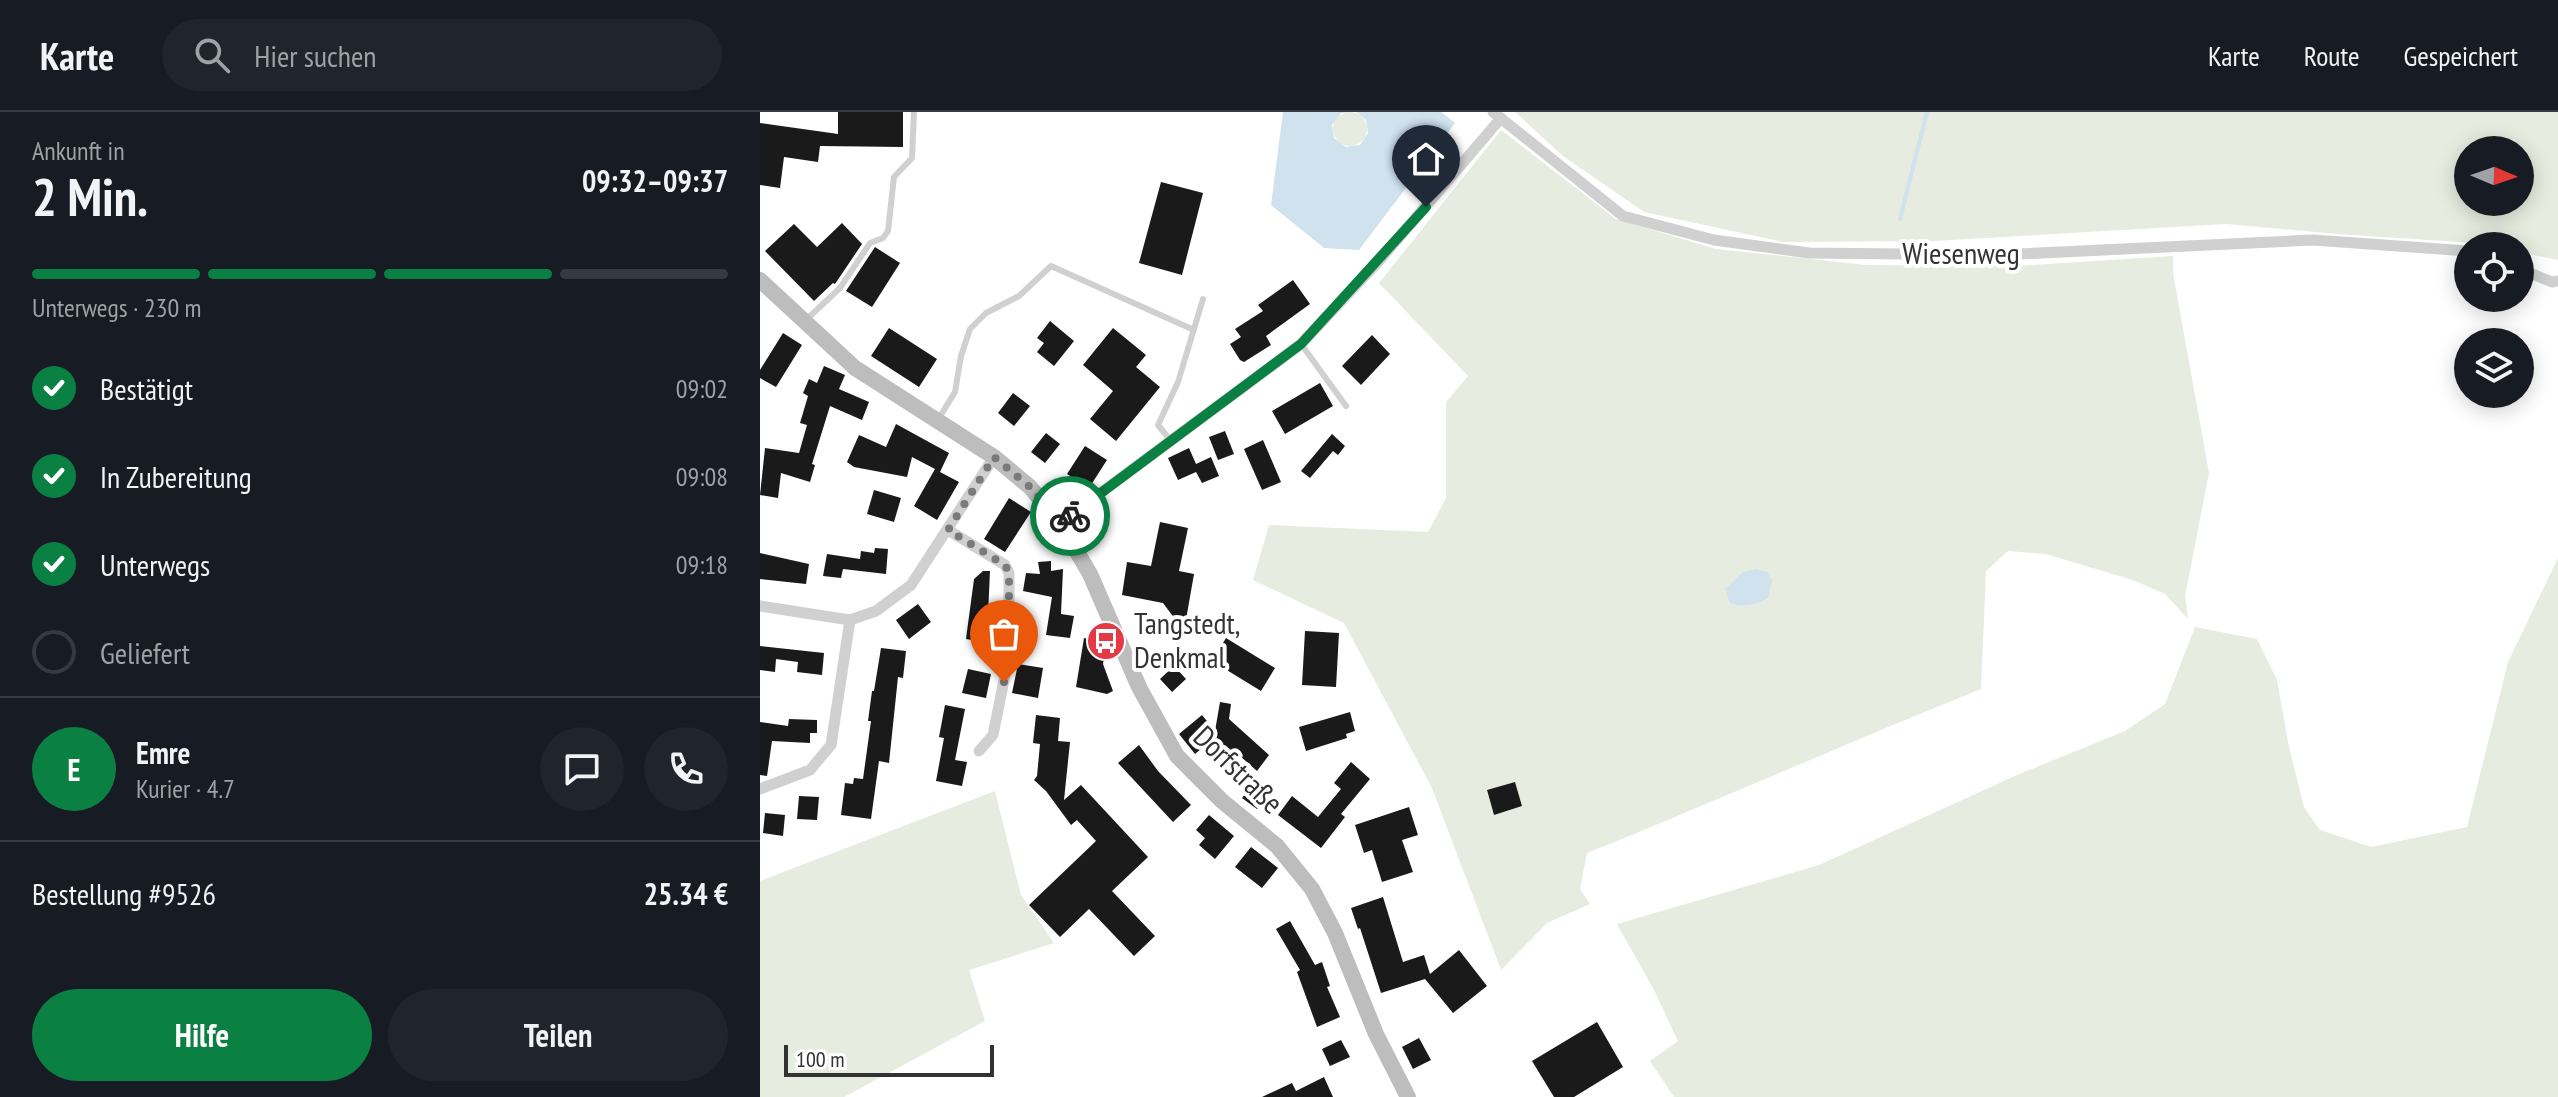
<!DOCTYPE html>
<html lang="de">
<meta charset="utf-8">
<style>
:root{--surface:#171b24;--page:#20242c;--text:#f1f3f6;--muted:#9ea1a6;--line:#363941;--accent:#0b8043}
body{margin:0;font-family:"PT Sans Narrow",sans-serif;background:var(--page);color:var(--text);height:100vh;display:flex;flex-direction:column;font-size:30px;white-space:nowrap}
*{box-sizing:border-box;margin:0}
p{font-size:26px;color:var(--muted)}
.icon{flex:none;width:44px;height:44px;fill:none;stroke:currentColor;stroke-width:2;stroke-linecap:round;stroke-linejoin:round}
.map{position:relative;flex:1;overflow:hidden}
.sheet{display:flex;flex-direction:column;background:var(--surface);width:760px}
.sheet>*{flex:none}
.needle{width:52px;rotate:92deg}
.controls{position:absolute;left:1694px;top:24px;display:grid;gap:16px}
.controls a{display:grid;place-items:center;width:80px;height:80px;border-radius:50%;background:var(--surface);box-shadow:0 4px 20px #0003;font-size:40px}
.scale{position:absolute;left:24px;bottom:20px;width:210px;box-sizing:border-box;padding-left:8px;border:4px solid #333;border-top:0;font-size:22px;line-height:28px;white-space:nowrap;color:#333;-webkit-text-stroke:6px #fff;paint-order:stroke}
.pin{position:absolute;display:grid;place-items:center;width:68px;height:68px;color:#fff;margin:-82px -34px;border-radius:50% 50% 50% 0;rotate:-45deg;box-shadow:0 0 8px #0007}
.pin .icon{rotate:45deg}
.courier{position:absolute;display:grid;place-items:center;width:80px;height:80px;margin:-40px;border:6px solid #0b8043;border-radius:50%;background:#fff;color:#222;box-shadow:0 2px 10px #0007}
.summary em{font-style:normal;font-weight:800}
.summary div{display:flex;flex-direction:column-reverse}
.summary{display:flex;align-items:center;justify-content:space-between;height:136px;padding:0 32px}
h1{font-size:52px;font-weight:800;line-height:60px}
.bar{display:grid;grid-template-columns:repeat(4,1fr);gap:12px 8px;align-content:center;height:96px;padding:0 32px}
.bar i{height:10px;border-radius:6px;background:var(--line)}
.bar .active{background:var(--accent)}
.bar p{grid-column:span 4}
.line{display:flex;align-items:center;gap:20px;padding:0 32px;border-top:2px solid var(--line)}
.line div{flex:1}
.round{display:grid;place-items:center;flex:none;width:84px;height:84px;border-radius:42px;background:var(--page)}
ol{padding:0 32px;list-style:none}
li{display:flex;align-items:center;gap:24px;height:88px}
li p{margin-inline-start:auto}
li .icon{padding:8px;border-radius:50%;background:var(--accent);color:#fff;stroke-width:4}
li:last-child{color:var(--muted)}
li i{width:44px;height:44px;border:4px solid var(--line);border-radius:50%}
.cta{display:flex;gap:16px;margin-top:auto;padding:16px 32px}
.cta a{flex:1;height:92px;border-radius:48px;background:var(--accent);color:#fff;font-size:32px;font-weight:800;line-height:92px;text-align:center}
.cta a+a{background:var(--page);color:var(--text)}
header{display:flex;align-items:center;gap:48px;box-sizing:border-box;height:112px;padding:0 40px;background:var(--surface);border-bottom:2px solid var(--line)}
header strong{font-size:38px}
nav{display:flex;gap:44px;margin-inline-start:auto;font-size:28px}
.search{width:560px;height:72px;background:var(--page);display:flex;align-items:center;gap:20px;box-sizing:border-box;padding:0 28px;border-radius:44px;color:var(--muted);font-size:30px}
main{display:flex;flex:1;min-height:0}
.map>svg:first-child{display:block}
</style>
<header>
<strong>Karte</strong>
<div class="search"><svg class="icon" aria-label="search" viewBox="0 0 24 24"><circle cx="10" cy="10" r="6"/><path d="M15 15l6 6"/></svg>Hier suchen</div>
<nav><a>Karte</a><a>Route</a><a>Gespeichert</a></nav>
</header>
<main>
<section class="sheet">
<div class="summary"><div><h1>2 Min.</h1><p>Ankunft in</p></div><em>09:32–09:37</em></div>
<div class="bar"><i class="active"></i><i class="active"></i><i class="active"></i><i></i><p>Unterwegs · 230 m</p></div>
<ol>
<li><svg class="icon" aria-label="check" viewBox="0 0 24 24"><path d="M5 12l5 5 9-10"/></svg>Bestätigt<p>09:02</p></li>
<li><svg class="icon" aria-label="check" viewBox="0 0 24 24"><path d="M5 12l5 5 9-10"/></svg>In Zubereitung<p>09:08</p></li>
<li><svg class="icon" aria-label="check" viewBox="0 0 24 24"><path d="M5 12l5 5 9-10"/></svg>Unterwegs<p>09:18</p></li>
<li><i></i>Geliefert</li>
</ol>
<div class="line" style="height:144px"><b class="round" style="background:var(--accent);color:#fff">E</b><div><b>Emre</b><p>Kurier · 4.7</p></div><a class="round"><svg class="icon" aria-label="chat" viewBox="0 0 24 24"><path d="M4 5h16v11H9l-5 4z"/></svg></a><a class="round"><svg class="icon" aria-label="phone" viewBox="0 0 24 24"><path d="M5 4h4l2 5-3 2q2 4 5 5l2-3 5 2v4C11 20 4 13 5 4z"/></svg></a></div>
<div class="line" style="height:104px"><div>Bestellung #9526</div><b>25.34 €</b></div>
<div class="cta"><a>Hilfe</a><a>Teilen</a></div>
</section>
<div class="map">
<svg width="1798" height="985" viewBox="0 0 1798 985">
<rect width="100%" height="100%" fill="#fff"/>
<path fill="#e6ecdf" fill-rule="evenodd" d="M573 17a17 17 0 1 1 34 0a17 17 0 1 1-34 0Z
M755,0H1798V148L1760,140V134L1578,122L1466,112L1174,129L1023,130L884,100L803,44ZM1708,38H1760V90H1708Z
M741,18L856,107L956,137L1106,153L1256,154L1413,144V161L1449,361L1425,484L1428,507L1405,482L1373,468L1286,442L1248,439L1226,459L1221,577C1089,630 959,688 827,741L820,777L830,792L787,811L741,858L672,676L584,511L493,468L509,413L668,420L686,386V290L708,264L619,171ZM755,670L762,694L734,703L727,679Z
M1798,446V985H914L890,949L918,929L894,878L857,812L1059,753L1257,663L1365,619L1405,592L1435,515L1497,527L1517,568L1529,635L1544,695L1560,718L1611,735L1707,715L1748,550Z
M235,679L261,783L294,831L209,858L225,909L84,985H0V769Z"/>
<path fill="#cfe2ee" d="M523,0H589L581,1L572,13L574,26L586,35L600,33L608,21L606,8L596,0H681L695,11L599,138L564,136L511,93Z
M996,457L1007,460L1012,468L1008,486C996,493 984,496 970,491L965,477L983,460Z"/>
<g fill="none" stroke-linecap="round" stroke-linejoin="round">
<path stroke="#cfe2ee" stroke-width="4" d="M1140,107L1167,0"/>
</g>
<path fill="#1a1a1a" d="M78,0H143V35L60,34L58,50L24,45L20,76L0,73V11L78,22Z
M401,70L443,81L422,163L379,151Z
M82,111L102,132L75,172L73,171L54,189L5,139L34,112L57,135Z
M115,135L140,151L112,195L86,179Z
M533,168L550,192L506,224L511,233L484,250L480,248L470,232L481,225L475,217L503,199L498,193Z
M290,209L314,229L294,254L277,240L284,231L277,226Z
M129,216L177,247L159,275L111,244Z
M353,216L386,243L376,255L400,275L356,329L330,307L353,279L323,253Z
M23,221L42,233L16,275L0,266V258Z
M612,223L630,242L601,273L582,254Z
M64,254L85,263L79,277L109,290L102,308L70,294L52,352L55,353L50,370L21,361L18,386L0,383L5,336L39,341L47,313L40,311L48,284L43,281L49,267L57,271Z
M560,271L573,294L525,322L512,299Z
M253,281L270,294L254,314L238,301Z
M136,312L189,341L180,360L199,370L177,408L154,394L175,357L152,345L147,365L94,355L87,350L99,323L126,335Z
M465,319L474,342L458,348L449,325Z
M286,321L300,332L285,351L271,340Z
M572,322L585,334L578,343L573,339L550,366L541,359Z
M503,328L521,370L502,378L484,337Z
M325,334L347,348L329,376L307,362Z
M429,336L436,352L451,345L459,364L442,371L436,360L418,368L408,346Z
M114,378L141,386L134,410L107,402Z
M249,386L271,400L245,440L224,427Z
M400,410L428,416L419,459L434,462L424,519L403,491L362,483L367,450L391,454Z
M115,436L128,437L126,462L83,457L81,466L63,464L67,442L100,447L101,439L114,441Z
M0,441L49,452L46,472L0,467Z
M291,449V459L303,457L301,502L314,504L310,526L286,523L292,485L263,479L266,461L280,462L278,450Z
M223,459H230L228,503H233L228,531L206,527L214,467Z
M158,492L171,510L149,527L136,508Z
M545,519L579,521L576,575L542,573Z
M324,526L347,531L343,552L353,579L347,582L316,575Z
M466,526L515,556L501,579L452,549Z
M0,534L64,541L62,563L37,560L38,550L16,547L15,560L0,558Z
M121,536L146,539L143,566L138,565L129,651L119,649L111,707L81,703L85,671L93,672L94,666L103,667L111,609H108L112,579H114Z
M258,552L283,556L278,586L252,581Z
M414,554L426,567L412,580L400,567Z
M208,557L231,562L226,586L202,581Z
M460,590L471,592L469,607L509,643L497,659L480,644L476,648L454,629V626L435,642L419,622L442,603L455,619Z
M185,593L205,597L195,648L207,650L202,674L176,669L184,626L179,625Z
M590,600L595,619L586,622L587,626L546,639L539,615Z
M276,603L300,606L298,629L310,630L304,688L321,673L388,745L352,779L395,824L374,844L329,797L300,825L269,793L336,729L317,708L311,713L286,679L274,668L277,664L280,632L273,631Z
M29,607L57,608V621H50V631L12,629L7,664L0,663V610L28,614Z
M379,633L398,659L431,693L413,710L358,651Z
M591,650L610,667L581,702L585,705L561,736L518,703L532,684L558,705L581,677L574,671Z
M755,670L762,694L734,703L727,678Z
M492,673L510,686L503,695L500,693L497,697L482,686Z
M39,684L59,685L57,708L37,707Z
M649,695L658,723L642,728L653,760L622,770L612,738L604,741L595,713Z
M5,701L25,703L23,724L3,721Z
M449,703L474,724L455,747L439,733L445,726L436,718Z
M491,735L518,756L502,776L475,755Z
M623,785L643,850L664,843L670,862L699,838L727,874L693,901L665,867L621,881L600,816L598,817L591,796Z
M530,809L555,853L562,850L570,874L567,875L580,905L557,915L537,860L540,858L516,817Z
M837,910L863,955L814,985H794L772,949Z
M659,926L671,948L653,957L642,935Z
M581,928L590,945L570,954L562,937Z
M564,965L573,985H502L532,971L536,979Z"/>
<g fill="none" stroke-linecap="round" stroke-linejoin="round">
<path stroke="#d0d0d0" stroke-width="6" d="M47,207L80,176L110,131L123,126L128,119L134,65L152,46L154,0
M541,232L586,294
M179,306L195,280L201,244L210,217L226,201L259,184L291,154L434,218
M411,329L398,313L418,270L443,187"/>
<path stroke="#d0d0d0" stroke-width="11" d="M733,0L863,104L954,128L1049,141L1238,143L1553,128L1708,139
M1760,157L1792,170L1798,169
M300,411L541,232L618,150L741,6
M188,418L245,453L249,461V543L233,623L219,639
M0,494L90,508
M0,677L50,658L71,633L90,508L116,499L151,473L234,345"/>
<path stroke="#bdbdbd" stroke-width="16" d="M0,168L95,256L234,345L270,375L300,411L330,462L379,575L417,644L462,689L517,734L552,777L575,821L616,922L648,985"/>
</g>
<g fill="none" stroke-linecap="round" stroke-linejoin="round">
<path stroke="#7a7a7a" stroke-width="8" stroke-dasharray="0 14.4" d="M244,570L249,543V461L245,453L188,418L234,345L270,375L300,411L310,404"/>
<path stroke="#0b8043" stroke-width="10" d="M310,404L541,232L666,95"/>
</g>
<defs>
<g id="bus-disc" transform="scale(2)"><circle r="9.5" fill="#e63946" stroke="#fff"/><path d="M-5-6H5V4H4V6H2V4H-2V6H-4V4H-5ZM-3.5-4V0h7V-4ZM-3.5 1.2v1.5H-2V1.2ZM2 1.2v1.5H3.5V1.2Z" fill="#fff"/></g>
</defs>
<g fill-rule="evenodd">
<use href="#bus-disc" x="346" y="529"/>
</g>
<g text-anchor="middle" stroke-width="8" stroke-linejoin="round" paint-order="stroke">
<g font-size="30" fill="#333" stroke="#fff">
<text x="1201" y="152">Wiesenweg</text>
<text transform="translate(478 658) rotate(44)" y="10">Dorfstraße</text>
</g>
<g font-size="30" fill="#333" stroke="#fff" text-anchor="start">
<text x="374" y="522">Tangstedt,<tspan x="374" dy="34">Denkmal</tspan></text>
</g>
</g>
</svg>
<div class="controls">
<a><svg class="needle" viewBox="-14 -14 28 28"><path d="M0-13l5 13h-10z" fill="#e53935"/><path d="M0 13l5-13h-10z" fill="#9ea1a6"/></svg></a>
<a><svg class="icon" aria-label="locate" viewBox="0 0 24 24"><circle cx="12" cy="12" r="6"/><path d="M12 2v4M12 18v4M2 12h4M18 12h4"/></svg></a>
<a><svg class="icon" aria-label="layers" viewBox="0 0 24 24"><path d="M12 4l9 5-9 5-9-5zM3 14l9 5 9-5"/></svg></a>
</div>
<div class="scale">100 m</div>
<div class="pin" style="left:244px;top:570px;background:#ea580c"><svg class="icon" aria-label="bag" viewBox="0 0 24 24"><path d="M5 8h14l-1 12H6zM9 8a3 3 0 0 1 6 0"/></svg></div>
<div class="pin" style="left:666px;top:95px;background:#1f2937"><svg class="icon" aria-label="home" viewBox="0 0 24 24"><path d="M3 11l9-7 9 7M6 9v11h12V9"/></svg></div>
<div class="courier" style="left:310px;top:404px"><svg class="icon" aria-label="bike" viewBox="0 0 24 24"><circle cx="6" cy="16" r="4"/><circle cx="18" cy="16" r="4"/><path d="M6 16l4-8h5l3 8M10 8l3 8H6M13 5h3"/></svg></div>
</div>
</main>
